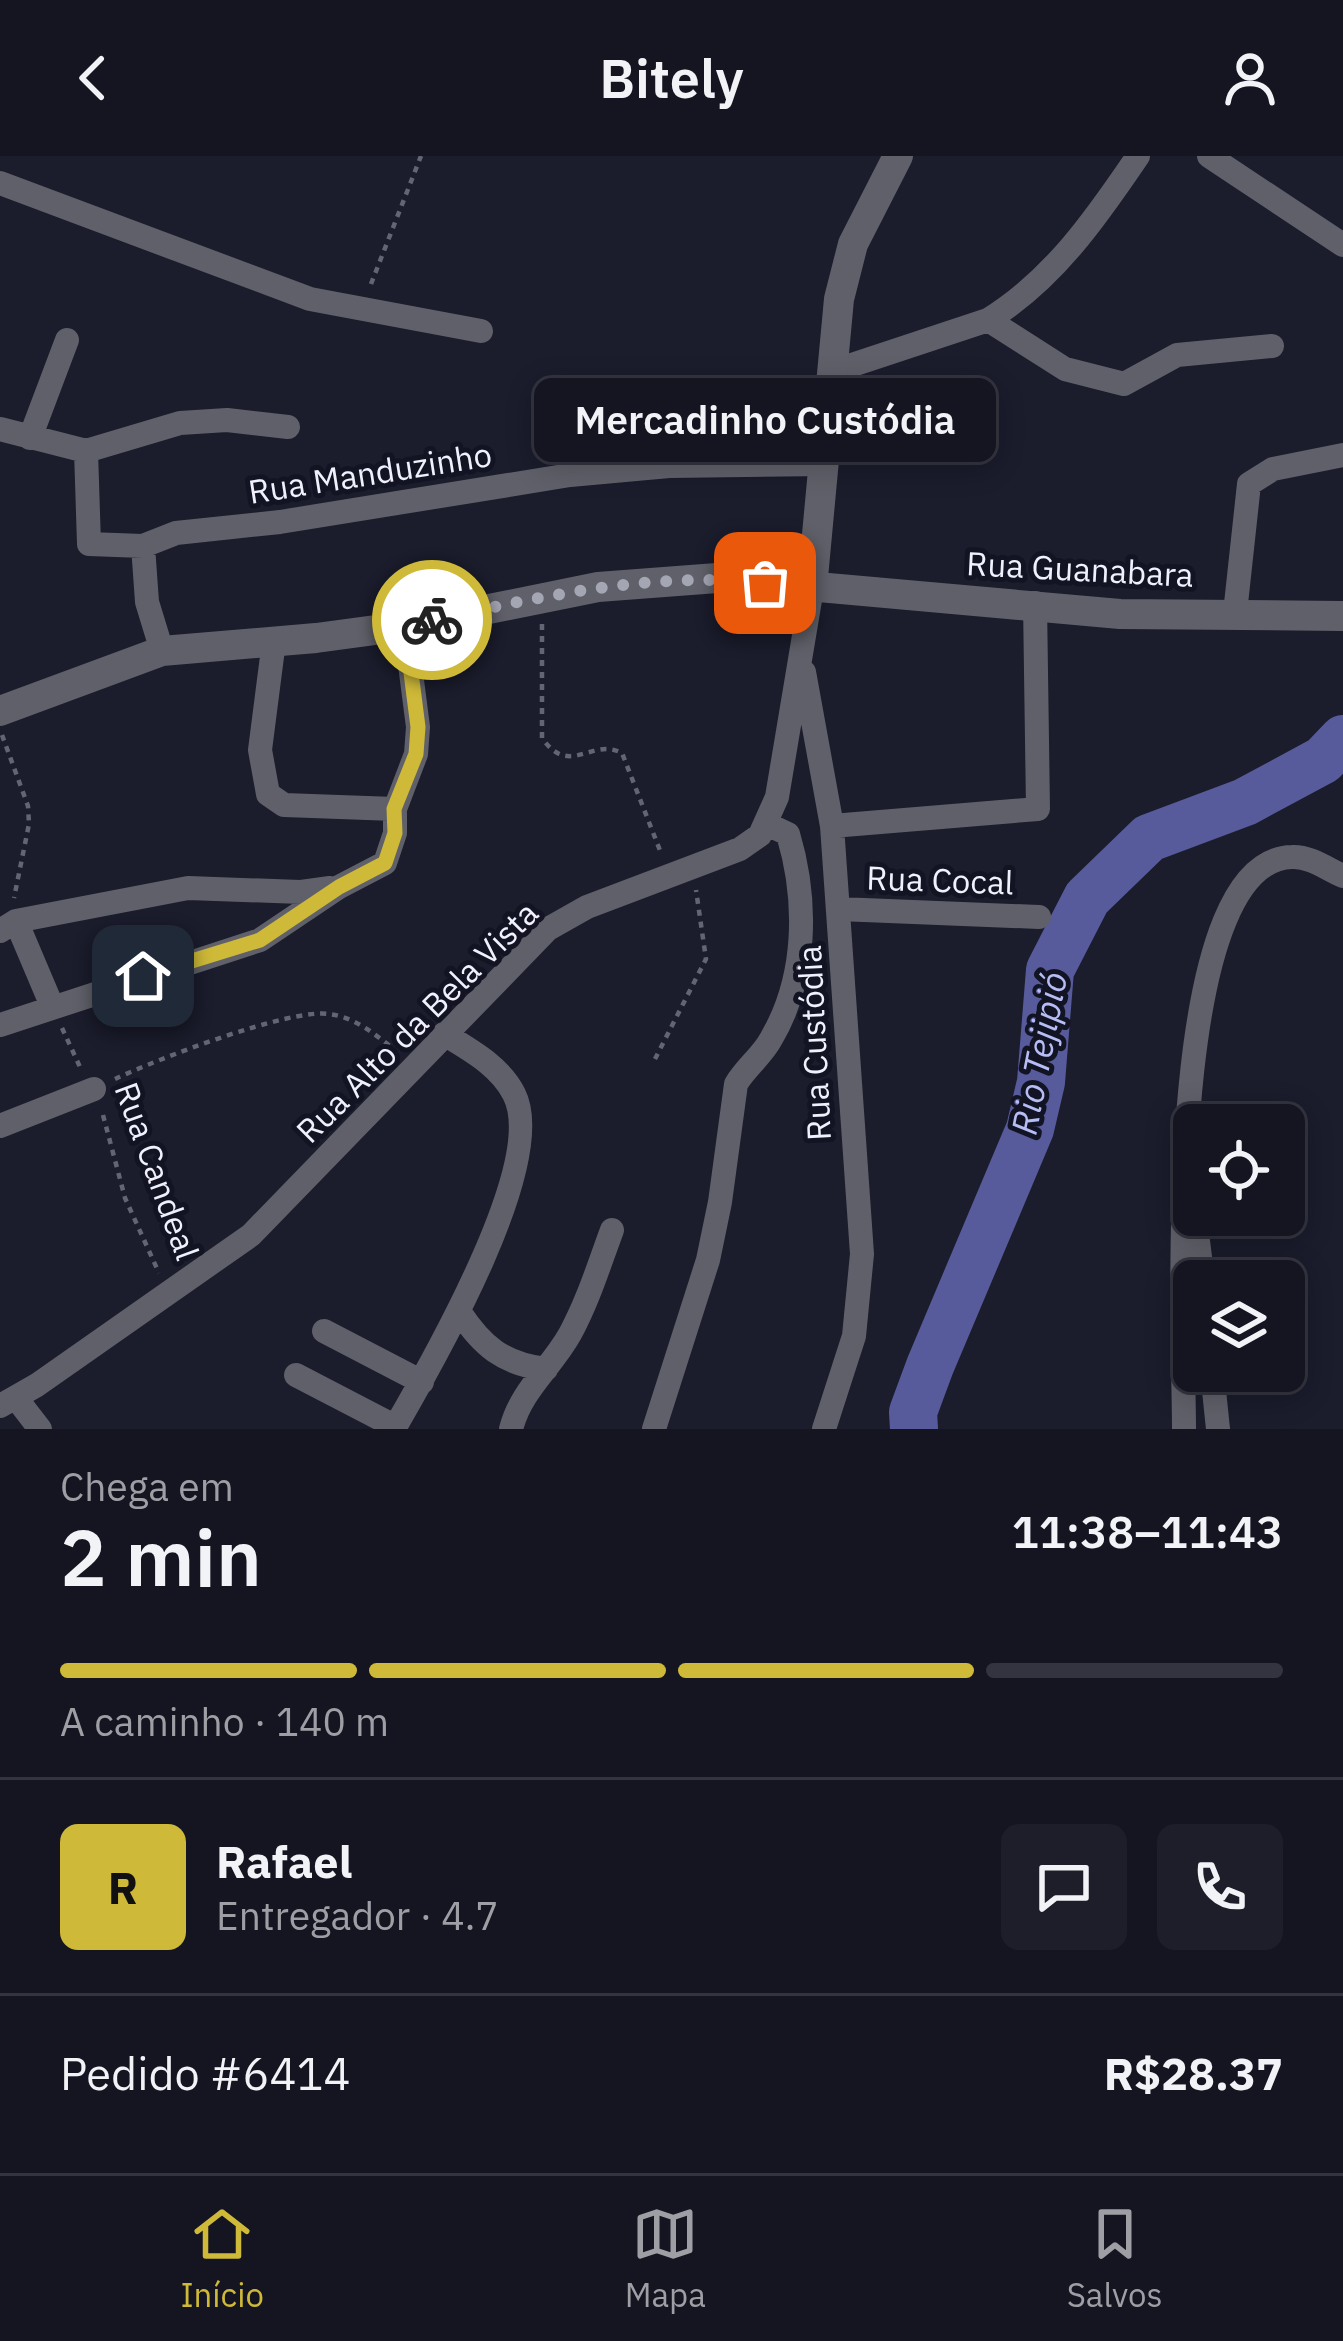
<!DOCTYPE html>
<html lang="pt">
<meta charset="utf-8">
<style>
:root{--surface:#141521;--page:#1d1e2a;--text:#f1f3f6;--muted:#9d9fa5;--line:#33343f;--accent:#ceb938}
body{margin:0;font-family:"IBM Plex Sans",sans-serif;background:var(--page);color:var(--text);height:100vh;display:flex;flex-direction:column;font-size:45px;white-space:nowrap}
*{box-sizing:border-box;margin:0}
p{font-size:39px;color:var(--muted)}
.icon{flex:none;width:66px;height:66px;fill:none;stroke:currentColor;stroke-width:2;stroke-linecap:round;stroke-linejoin:round}
.map{position:relative;height:1273px;overflow:hidden}
.drawer{display:flex;flex-direction:column;background:var(--surface);flex:1}
.drawer>*{flex:none}
.buttons{position:absolute;left:1173px;top:948px;display:grid;gap:24px}
.buttons a{display:grid;place-items:center;width:132px;height:132px;border-radius:18px;background:var(--surface);box-shadow:0 6px 30px #0003,0 0 0 3px var(--line);font-size:60px}
.pin{position:absolute;display:grid;place-items:center;width:102px;height:102px;color:#fff;margin:-51px;border-radius:24px;box-shadow:0 6px 18px #0006}
.courier{position:absolute;display:grid;place-items:center;width:120px;height:120px;margin:-60px;border:9px solid #ceb938;border-radius:50%;background:#fff;color:#222;box-shadow:0 3px 15px #0007}
.bubble{position:absolute;height:84px;border-radius:18px;background:var(--surface);box-shadow:0 6px 30px #0003,0 0 0 3px var(--line);font-size:39px;font-weight:600;line-height:84px;text-align:center}
.head em{font-style:normal;font-weight:600}
.head div{display:flex;flex-direction:column-reverse}
.head{display:flex;align-items:center;justify-content:space-between;height:204px;padding:0 60px}
h1{font-size:78px;font-weight:600;line-height:90px}
.bar{display:grid;grid-template-columns:repeat(4,1fr);gap:18px 12px;align-content:center;height:144px;padding:0 60px}
.bar i{height:15px;border-radius:9px;background:var(--line)}
.bar .current{background:var(--accent)}
.bar p{grid-column:span 4}
.line{display:flex;align-items:center;gap:30px;padding:0 60px;border-top:3px solid var(--line)}
.line div{flex:1}
.round{display:grid;place-items:center;flex:none;width:126px;height:126px;border-radius:18px;background:var(--page)}
header{display:flex;justify-content:space-between;align-items:center;height:156px;padding:0 60px;background:var(--surface);font-size:54px;font-weight:600}
.tabs{display:flex;justify-content:space-around;align-items:center;height:168px;border-top:3px solid var(--line);background:var(--surface);font-size:33px;color:var(--muted)}
.tabs a{display:grid;justify-items:center;gap:6px}
.tabs .current{color:var(--accent)}
.map>svg:first-child{display:block}
</style>
<header><svg class="icon" aria-label="back" viewBox="0 0 24 24"><path d="M15 5l-7 7 7 7"/></svg>Bitely<svg class="icon" aria-label="person" viewBox="0 0 24 24"><circle cx="12" cy="8" r="4"/><path d="M4 21q1-7 8-7t8 7"/></svg></header>
<div class="map">
<svg width="1343" height="1273" viewBox="0 0 1343 1273">
<rect width="100%" height="100%" fill="#1b1c2c"/>
<g fill="none" stroke-linecap="round" stroke-linejoin="round">
<path stroke="#575b9b" stroke-width="48" d="M914,1273L913,1256L930,1210L1030,973L1041,926L1050,814L1087,742L1149,682L1245,646L1323,604L1343,583"/>
<path stroke="#646574" stroke-width="4.5" stroke-dasharray="6 6" stroke-linecap="butt" d="M371,128L421,0
M542,468V582C570,622 591,581 622,597L661,697
M2,579L28,650L29,668L14,742
M62,872L80,911
M655,903L706,803L696,734
M115,923C155,904 290,852 329,858C355,861 374,878 394,893
M103,959L125,1042L159,1117"/>
<path stroke="#5f6069" stroke-width="24" d="M1209,0L1343,89
M0,27L310,143L481,175
M988,164L1065,213L1124,228L1177,199L1272,190
M831,216L988,164C1053,124 1096,62 1138,0
M0,273L86,295L180,267L227,264L288,271
M30,282L67,184
M86,295L89,388L143,390L176,377L280,366L570,319L669,310L825,308
M143,390L147,446L162,495
M1235,457L1249,328L1273,313L1343,299
M274,485L260,594L268,638L284,649L395,653
M804,516L832,670L862,1098L854,1180L824,1273
M832,670L1038,653L1035,447
M839,753L1039,761
M16,765L52,850
M0,775L16,765L188,732L301,736L330,732
M0,869L260,784L339,731L385,707L395,677V653L416,598L418,571L405,470
M0,970L94,933
M1198,1085L1203,1125
M459,1155C482,1190 503,1208 546,1213
M324,1175L422,1226
M1212,1215L1218,1273
M296,1219L396,1271
M16,1242L40,1273
M0,1250L37,1229L251,1079L548,773L587,751L740,693L760,679L777,641L812,432
M394,1273C431,1209 549,1006 514,938C500,910 470,894 444,878
M511,1273C521,1234 551,1212 570,1178C588,1145 599,1109 612,1074
M654,1273L708,1104L720,1046L736,928C746,911 762,900 771,883C807,822 808,745 788,678L767,668
M1184,1273C1184,1182 1160,704 1292,701C1310,700 1327,713 1343,720"/>
<path stroke="#5f6069" stroke-width="30" d="M812,432L839,143L853,88L898,0
M0,555L162,495L316,482L405,470L598,431L717,422L1120,458L1343,460"/>
</g>
<g fill="none" stroke-linecap="round" stroke-linejoin="round">
<path stroke="#a5a6b4" stroke-width="12" stroke-dasharray="0 21.6" d="M432,464C541,441 652,415 765,427"/>
<path stroke="#ceb938" stroke-width="15" d="M143,820L260,784L339,731L385,707L395,677L394,653L416,598L418,571L405,470L432,464"/>
</g>
<g text-anchor="middle" stroke-width="10" stroke-linejoin="round" paint-order="stroke">
<g font-size="33" fill="#f0f1fd" stroke="#121323">
<text transform="translate(370 317) rotate(-9)" y="12">Rua Manduzinho</text>
<text transform="translate(1080 413) rotate(3)" y="12">Rua Guanabara</text>
<text transform="translate(940 724) rotate(2)" y="12">Rua Cocal</text>
<text transform="translate(417 866) rotate(-45)" y="12">Rua Alto da Bela Vista</text>
<text transform="translate(814 887) rotate(-93)" y="12">Rua Custódia</text>
<text transform="translate(157 1015) rotate(70)" y="12">Rua Candeal</text>
</g>
<g font-size="36" font-style="italic" fill="#b6bdf4" stroke="#121323">
<text transform="translate(1039 897) rotate(-79)" y="13">Rio Tejipió</text>
</g>
</g>
</svg>
<div class="buttons">
<a><svg class="icon" aria-label="locate" viewBox="0 0 24 24"><circle cx="12" cy="12" r="6"/><path d="M12 2v4M12 18v4M2 12h4M18 12h4"/></svg></a>
<a><svg class="icon" aria-label="layers" viewBox="0 0 24 24"><path d="M12 4l9 5-9 5-9-5zM3 14l9 5 9-5"/></svg></a>
</div>
<div class="pin" style="left:765px;top:427px;background:#ea580c"><svg class="icon" aria-label="bag" viewBox="0 0 24 24"><path d="M5 8h14l-1 12H6zM9 8a3 3 0 0 1 6 0"/></svg></div>
<div class="pin" style="left:143px;top:820px;background:#1f2937"><svg class="icon" aria-label="home" viewBox="0 0 24 24"><path d="M3 11l9-7 9 7M6 9v11h12V9"/></svg></div>
<div class="courier" style="left:432px;top:464px"><svg class="icon" aria-label="bike" viewBox="0 0 24 24"><circle cx="6" cy="16" r="4"/><circle cx="18" cy="16" r="4"/><path d="M6 16l4-8h5l3 8M10 8l3 8H6M13 5h3"/></svg></div>
<div class="bubble" style="left:534px;top:222px;width:462px">Mercadinho Custódia</div>
</div>
<section class="drawer">
<div class="head"><div><h1>2 min</h1><p>Chega em</p></div><em>11:38–11:43</em></div>
<div class="bar"><i class="current"></i><i class="current"></i><i class="current"></i><i></i><p>A caminho · 140 m</p></div>
<div class="line" style="height:216px"><b class="round" style="background:var(--accent);color:#111">R</b><div><b>Rafael</b><p>Entregador · 4.7</p></div><a class="round"><svg class="icon" aria-label="chat" viewBox="0 0 24 24"><path d="M4 5h16v11H9l-5 4z"/></svg></a><a class="round"><svg class="icon" aria-label="phone" viewBox="0 0 24 24"><path d="M5 4h4l2 5-3 2q2 4 5 5l2-3 5 2v4C11 20 4 13 5 4z"/></svg></a></div>
<div class="line" style="height:156px"><div>Pedido #6414</div><b>R$28.37</b></div>
</section>
<nav class="tabs">
<a class="current"><svg class="icon" aria-label="home" viewBox="0 0 24 24"><path d="M3 11l9-7 9 7M6 9v11h12V9"/></svg>Início</a>
<a><svg class="icon" aria-label="map" viewBox="0 0 24 24"><path d="M3 6l6-2 6 2 6-2v14l-6 2-6-2-6 2zM9 4v14M15 6v14"/></svg>Mapa</a>
<a><svg class="icon" aria-label="saved" viewBox="0 0 24 24"><path d="M7 4h10v16l-5-4-5 4z"/></svg>Salvos</a>
</nav>
